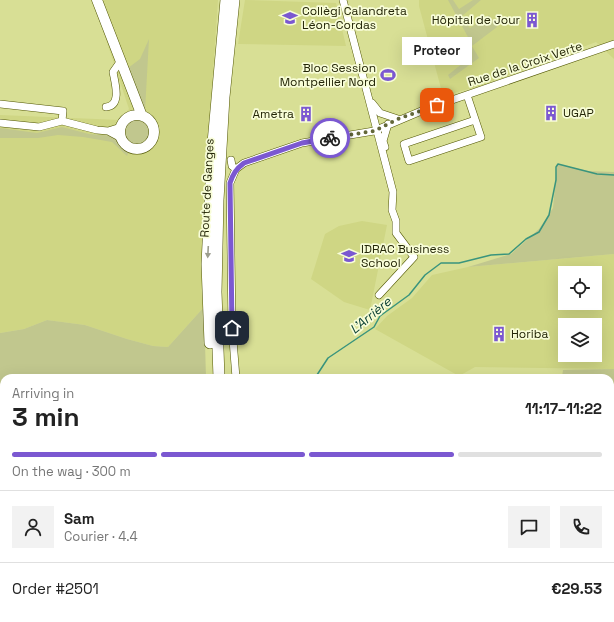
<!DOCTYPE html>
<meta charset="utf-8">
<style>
:root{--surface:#fff;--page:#f2f2f2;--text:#222;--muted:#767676;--line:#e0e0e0;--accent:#7b58d1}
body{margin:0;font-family:"Space Grotesk",sans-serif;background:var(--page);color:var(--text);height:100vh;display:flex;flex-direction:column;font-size:15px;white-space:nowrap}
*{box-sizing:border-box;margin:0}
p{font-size:13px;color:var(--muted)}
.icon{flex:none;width:22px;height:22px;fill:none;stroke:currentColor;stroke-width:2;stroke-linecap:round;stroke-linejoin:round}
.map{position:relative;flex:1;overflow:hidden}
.side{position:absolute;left:0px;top:374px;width:614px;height:248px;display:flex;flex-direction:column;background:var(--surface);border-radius:12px 12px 0 0;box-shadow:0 4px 16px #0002}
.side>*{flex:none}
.fabs{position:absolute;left:558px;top:266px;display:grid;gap:8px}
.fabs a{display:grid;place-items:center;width:44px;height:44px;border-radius:0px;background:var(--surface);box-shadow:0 4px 16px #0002;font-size:20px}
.pin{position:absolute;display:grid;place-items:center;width:34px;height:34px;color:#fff;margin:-17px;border-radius:8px;box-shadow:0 2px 6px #0006}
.courier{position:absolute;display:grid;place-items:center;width:40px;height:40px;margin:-20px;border:3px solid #7b58d1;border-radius:50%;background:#fff;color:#222;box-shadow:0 1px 5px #0007}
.bubble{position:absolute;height:28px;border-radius:0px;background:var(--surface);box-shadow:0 4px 16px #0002;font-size:13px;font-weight:700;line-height:28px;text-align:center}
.headline em{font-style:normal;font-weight:700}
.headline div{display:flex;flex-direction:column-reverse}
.headline{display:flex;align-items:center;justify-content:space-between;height:68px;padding:0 12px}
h1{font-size:26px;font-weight:700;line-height:30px}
.bar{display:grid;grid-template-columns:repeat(4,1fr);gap:6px 4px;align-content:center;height:48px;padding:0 12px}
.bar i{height:5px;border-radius:3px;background:var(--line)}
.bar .current{background:var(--accent)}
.bar p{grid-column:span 4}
.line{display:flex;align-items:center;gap:10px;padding:0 12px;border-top:1px solid var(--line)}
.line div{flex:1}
.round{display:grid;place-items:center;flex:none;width:42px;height:42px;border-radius:0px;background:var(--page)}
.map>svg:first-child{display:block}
</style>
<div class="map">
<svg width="614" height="622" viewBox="0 0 614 622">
<rect width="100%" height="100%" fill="#d8df95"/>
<path fill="#cfd684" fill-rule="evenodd" d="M93,0H218L209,130L204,307L168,347L153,346L127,339L85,325L47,320L24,329L0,333V115L120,120L129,109Z
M245,0L336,3L346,46L238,44Z
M419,0H614V59L596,42L480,86L443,96L419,6Z
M362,221L387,225L370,310L344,302L311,279L325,234L339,226Z
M614,254V369L475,367L459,376L375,329L387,316L412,298L432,275L468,267ZM565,273H595V303H565ZM565,325H595V355H565Z
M614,433V474L610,470V437Z
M279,618H354L355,622H280Z"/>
<path fill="#c1c78e" d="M448,0H453L459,9L473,0H481L462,16L470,28L489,15L497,27L472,46L479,58L450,79L448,75L468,59L470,55L465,42L469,39Z
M149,39L145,111L128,68L140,59Z
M124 132a13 13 0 1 1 26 0a13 13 0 1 1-26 0Z
M62,127L89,134L115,136L122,146L129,151L127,156L112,142L83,137L58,135L38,138H0V128L37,133Z
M557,164L588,171L614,172V254L468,267L511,254L539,229L553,208Z
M204,307L206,378H4V411L0,400V333L24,329L47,320L85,325L127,339L153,346L168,347Z
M614,369V431L610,434V378H562L563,370Z
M0,564L4,582V618H34L40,622H0Z
M42,618H88L90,622H49Z
M92,618H110L108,622H93Z
M217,618H234V622H217L215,620Z"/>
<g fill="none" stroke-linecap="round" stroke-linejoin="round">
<path stroke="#39947d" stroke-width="1.5" d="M315,378L328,358L374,327L380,316L409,295L425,275L441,263H459L491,255L509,254L526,239L539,232L549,215L556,180V167L558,164L597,174L614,175
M610,405L614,400"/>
<g stroke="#515602" stroke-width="8">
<path id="street" d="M343,0L393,192L392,210L396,221V233L414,257L379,295
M467,95L481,137L409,161L404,144L475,120
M372,103L380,113L398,119
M0,104L63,111L62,121
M106,107C122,106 115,83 113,72L120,62
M0,123L39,127L62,121L97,130L108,131L121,138
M108,131L121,127
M385,147L383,141L388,124
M231,160L232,166L236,169
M236,378L232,327L230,183L236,169L244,163L302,143L374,131L426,109L614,44
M610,478L614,482
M610,534L614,529
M0,548L4,576
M610,586L614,584
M38,618L45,622
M275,618L276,622
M358,618L359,622
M601,618L603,622
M207,622L212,618
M507,622L519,618"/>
</g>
<g stroke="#515602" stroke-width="11">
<path id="secondary" d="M97,0L142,116
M120 132a17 17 0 1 1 34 0a17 17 0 1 1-34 0Z"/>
</g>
<g stroke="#515602" stroke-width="12">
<path id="primary" d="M210,343L207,264L213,143L226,0
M219,378L216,292L218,200L224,97L234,0
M245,618V622
M252,618L253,622"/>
</g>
<use href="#street" stroke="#fff" stroke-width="7"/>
<use href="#secondary" stroke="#fff" stroke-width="10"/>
<use href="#primary" stroke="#fff" stroke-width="11"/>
</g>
<defs><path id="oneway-solid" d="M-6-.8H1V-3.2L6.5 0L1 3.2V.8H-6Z"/></defs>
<use fill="#9c9d8f" href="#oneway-solid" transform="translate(208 252) rotate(93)"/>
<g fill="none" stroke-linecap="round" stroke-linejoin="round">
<path stroke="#636739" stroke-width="4" stroke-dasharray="0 7.2" d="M330,138L374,131L398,119L437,105"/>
<path stroke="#7b58d1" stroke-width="5" d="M232,328L230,183C233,174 236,169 244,163L302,143L330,138"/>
</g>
<defs>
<g id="school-bare" transform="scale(1.2)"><path d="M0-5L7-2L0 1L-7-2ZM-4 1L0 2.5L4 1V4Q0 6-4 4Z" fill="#7b58d1" stroke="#f8fdd8" stroke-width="2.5" paint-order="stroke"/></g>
<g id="building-bare" transform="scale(1.2)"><path d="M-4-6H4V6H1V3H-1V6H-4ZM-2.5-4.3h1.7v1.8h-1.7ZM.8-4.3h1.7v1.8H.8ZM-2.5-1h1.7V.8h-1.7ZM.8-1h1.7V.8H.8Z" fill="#7b58d1" stroke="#f8fdd8" stroke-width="2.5" paint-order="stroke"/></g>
<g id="stadium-bare" transform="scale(1.2)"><path d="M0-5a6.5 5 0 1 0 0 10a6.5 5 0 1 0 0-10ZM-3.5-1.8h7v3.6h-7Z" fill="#7b58d1" stroke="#f8fdd8" stroke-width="2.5" paint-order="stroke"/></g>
<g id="university-bare" transform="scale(1.2)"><path d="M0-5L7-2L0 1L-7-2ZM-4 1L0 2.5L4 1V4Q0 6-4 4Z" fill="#7b58d1" stroke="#f8fdd8" stroke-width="2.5" paint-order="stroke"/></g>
</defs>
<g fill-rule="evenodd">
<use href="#school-bare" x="290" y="18"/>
<use href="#building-bare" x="532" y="20"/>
<use href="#stadium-bare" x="388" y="75"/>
<use href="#building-bare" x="551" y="113"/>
<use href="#building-bare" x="306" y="114"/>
<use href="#university-bare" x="349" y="256"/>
<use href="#building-bare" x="499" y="334"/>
</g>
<g text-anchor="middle" stroke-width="3.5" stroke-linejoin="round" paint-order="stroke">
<g font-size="12" fill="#242607" stroke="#f8fdd8" text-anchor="start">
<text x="302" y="15">Collègi Calandreta<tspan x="302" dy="14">Léon-Cordas</tspan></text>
<text x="520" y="24" text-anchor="end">Hôpital de Jour</text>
<text x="376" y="72" text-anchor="end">Bloc Session<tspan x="376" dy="14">Montpellier Nord</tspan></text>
<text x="563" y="117">UGAP</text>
<text x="294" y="118" text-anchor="end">Ametra</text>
<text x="361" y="253">IDRAC Business<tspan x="361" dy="14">School</tspan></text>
<text x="511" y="338">Horiba</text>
</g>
<g font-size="12" fill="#242607" stroke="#f8fdd8">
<text transform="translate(525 64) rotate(-18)" y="4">Rue de la Croix Verte</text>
<text transform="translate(207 188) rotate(-87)" y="4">Route de Ganges</text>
</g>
<g font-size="13" font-style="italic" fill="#0d4236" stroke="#f8fdd8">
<text transform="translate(370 315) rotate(-40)" y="5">L'Arrière</text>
</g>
</g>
</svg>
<div class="fabs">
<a><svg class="icon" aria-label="locate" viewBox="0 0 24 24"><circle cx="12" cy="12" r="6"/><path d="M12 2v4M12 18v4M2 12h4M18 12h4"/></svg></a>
<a><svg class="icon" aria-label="layers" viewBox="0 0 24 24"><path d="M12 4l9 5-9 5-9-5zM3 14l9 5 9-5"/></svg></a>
</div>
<div class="pin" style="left:437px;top:105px;background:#ea580c"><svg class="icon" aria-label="bag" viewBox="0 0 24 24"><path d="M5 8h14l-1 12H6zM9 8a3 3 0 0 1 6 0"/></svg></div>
<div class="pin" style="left:232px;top:328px;background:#1f2937"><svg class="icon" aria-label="home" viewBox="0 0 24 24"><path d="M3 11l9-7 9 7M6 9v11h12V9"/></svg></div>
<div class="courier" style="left:330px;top:138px"><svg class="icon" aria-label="bike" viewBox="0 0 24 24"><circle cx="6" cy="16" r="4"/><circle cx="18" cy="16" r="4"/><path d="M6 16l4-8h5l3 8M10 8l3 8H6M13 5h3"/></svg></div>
<div class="bubble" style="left:402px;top:37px;width:70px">Proteor</div>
<section class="side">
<div class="headline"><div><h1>3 min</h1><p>Arriving in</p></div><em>11:17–11:22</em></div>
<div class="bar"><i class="current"></i><i class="current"></i><i class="current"></i><i></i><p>On the way · 300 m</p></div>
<div class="line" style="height:72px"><a class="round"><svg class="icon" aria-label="person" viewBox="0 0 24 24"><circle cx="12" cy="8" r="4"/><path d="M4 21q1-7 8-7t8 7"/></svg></a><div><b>Sam</b><p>Courier · 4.4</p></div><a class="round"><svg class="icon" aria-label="chat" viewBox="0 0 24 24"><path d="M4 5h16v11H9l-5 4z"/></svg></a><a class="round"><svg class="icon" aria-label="phone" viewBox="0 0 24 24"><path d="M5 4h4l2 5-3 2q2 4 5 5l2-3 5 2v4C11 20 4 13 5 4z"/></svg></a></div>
<div class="line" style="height:52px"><div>Order #2501</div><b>€29.53</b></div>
</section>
</div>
